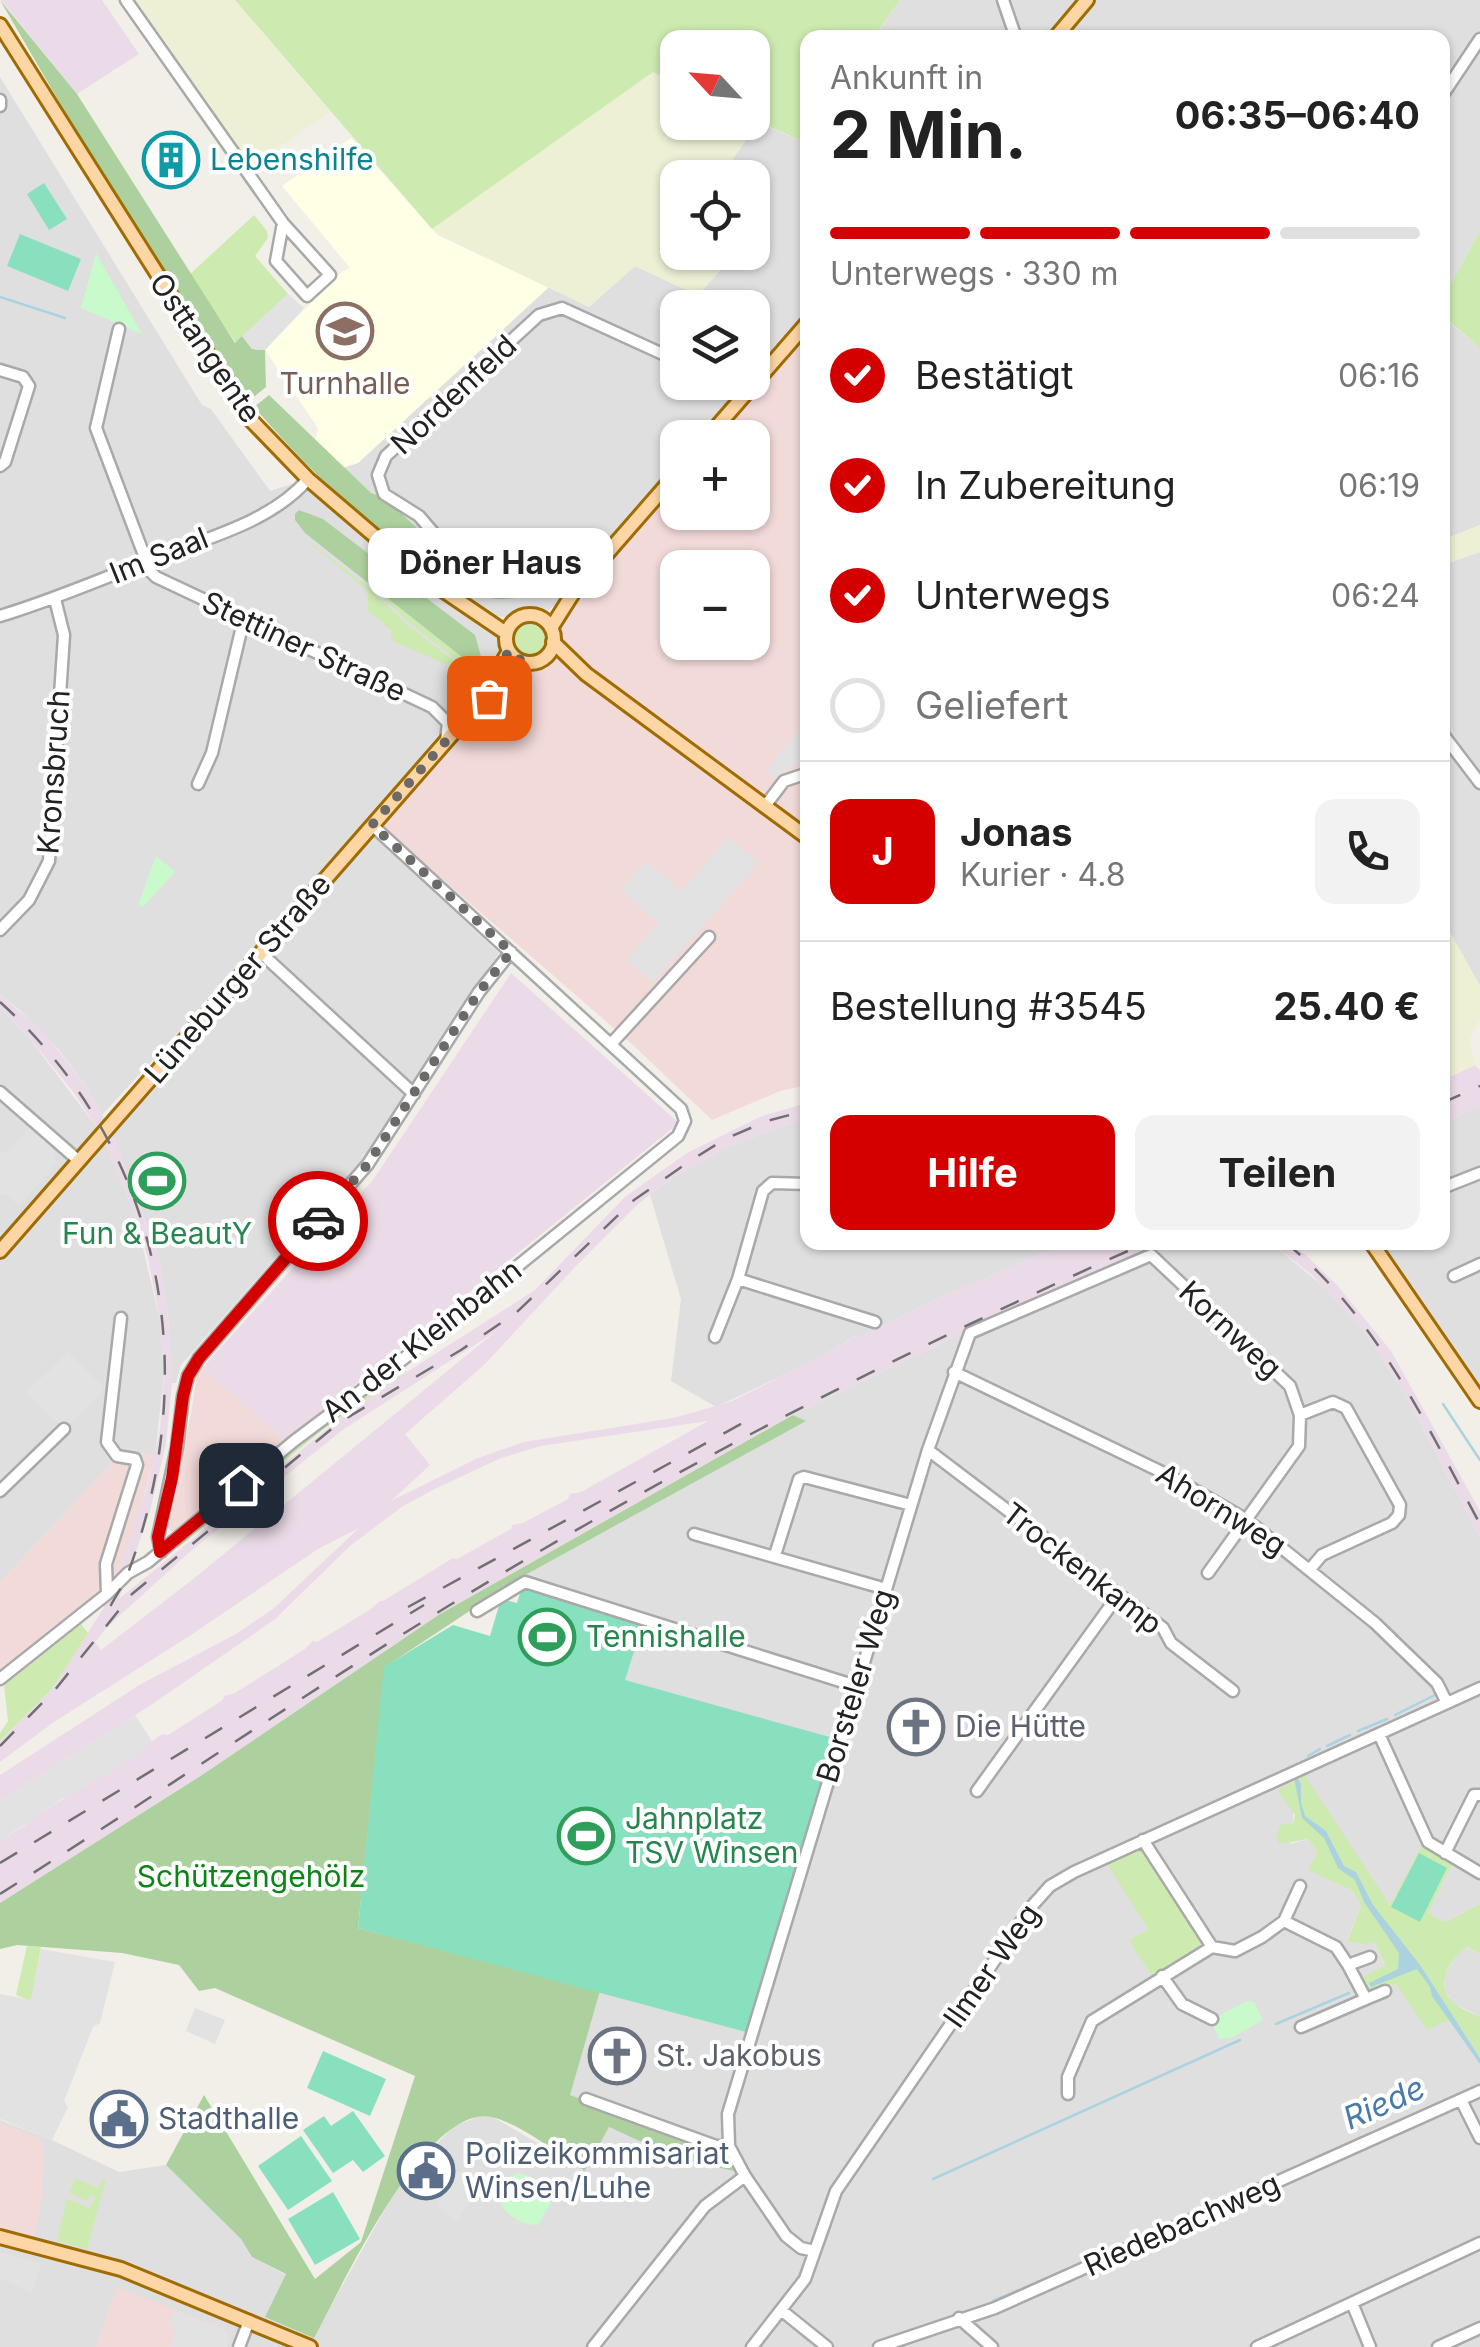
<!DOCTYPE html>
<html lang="de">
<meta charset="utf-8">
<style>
:root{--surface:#fff;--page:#f2f2f2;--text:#222;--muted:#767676;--line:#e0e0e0;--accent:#d40000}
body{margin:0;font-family:Inter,sans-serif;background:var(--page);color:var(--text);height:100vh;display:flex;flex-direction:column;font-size:38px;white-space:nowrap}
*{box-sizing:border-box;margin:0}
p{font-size:32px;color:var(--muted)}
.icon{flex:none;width:55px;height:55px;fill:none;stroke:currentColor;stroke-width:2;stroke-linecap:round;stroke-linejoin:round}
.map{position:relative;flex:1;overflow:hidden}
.side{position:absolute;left:800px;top:30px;width:650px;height:1220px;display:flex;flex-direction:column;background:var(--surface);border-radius:20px;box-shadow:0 2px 8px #0004}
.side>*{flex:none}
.needle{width:65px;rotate:296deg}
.buttons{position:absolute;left:660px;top:30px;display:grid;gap:20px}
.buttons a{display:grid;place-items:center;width:110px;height:110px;border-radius:20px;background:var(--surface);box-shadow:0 2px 8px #0004;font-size:50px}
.pin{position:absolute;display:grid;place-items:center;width:85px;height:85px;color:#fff;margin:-42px;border-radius:20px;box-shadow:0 5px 15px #0006}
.courier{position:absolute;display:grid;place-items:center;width:100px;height:100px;margin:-50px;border:8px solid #d40000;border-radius:50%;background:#fff;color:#222;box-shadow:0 2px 12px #0007}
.bubble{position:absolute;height:70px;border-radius:20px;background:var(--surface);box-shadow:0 2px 8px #0004;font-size:32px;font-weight:700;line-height:70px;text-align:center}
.summary em{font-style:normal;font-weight:700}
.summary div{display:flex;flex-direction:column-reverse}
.summary{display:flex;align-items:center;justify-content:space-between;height:170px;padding:0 30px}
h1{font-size:65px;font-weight:700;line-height:75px}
.bar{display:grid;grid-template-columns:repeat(4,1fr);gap:15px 10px;align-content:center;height:120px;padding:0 30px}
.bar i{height:12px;border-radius:8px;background:var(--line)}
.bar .current{background:var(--accent)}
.bar p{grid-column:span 4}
.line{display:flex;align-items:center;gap:25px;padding:0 30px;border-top:2px solid var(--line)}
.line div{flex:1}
.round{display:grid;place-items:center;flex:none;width:105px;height:105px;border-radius:20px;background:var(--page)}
ol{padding:0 30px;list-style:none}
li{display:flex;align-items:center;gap:30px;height:110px}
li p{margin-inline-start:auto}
li .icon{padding:10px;border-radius:50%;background:var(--accent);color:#fff;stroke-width:4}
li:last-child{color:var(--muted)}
li i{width:55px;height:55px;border:5px solid var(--line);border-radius:50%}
.action{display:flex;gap:20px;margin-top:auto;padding:20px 30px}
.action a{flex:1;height:115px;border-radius:20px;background:var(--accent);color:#fff;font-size:40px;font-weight:700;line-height:115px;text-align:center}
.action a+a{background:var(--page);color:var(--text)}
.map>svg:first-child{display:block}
</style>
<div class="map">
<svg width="1480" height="2347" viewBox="0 0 1480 2347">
<rect width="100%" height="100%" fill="#f2efe9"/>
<path fill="#e0dfdf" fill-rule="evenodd" d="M900,0H1480V231L1443,298L1442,38H874Z
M0,77L202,405L211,409L270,491L358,463L549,287L589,307L635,266L698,295L735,253L752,252L753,184L756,178L732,159L758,123L807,143V340L796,335L707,437L678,438L677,472L575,590L539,617L527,615L515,620L480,612L506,633L509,651L446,741L102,1115L84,1083L58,1049L21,1011L0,995ZM678,308H752V382H678Z
M1442,316L1480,348V525L1443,540Z
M1480,552V986L1443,920L1442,565Z
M371,832L499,953L413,1081L376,1144L181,1365L176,1383H172L168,1317L159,1257L111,1130Z
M0,1008L27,1035L98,1129L0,1242Z
M1480,1106V1385L1382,1243L1442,1242L1443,1123Z
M807,1118L808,1242L1065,1243L933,1301L861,1337L855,1336L815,1360L716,1407L671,1381L681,1299L650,1195L673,1177L729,1146Z
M104,1139L135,1215L160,1320L164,1375L155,1455L118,1451L109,1466L0,1583V1259Z
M1175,1243H1271L1330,1292L1363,1330L1404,1392L1480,1537V1904L1445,1922L1427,1913L1391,1906L1296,1781L1293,1822L1288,1826L1290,1844L1308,1839L1317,1852L1309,1870L1353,1891L1361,1906L1347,1940L1374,1941L1385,1967L1360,1978L1379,1992L1396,1984L1427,2029L1454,2018L1480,2057V2347H0V2120L52,2140L119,2172L166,2165L241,2239L252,2257L286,2275L313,2338L400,2182L454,2126L480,2116L493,2117L585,2171L609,2127L674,2157L719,2149L569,2095L600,1991L746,2032L625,1679L607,1612L522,1587L518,1579L805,1421L793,1415L969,1330Z
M1466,1947L1480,1954V2017L1453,2003L1445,1991V1976L1456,1953Z"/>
<path fill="#f2dad9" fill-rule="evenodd" d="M796,335L807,340V1085L780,1091L712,1120L632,1044L373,819L446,741L509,651L519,660L528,663L546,657L552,648V628L677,472L678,512H752V438L707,437ZM678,568H752V642H678Z
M202,1368L285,1441L174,1533L166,1526L191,1414L197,1375Z
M118,1451L155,1455L137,1522L116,1579L0,1671V1583L109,1466Z
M0,2123L40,2138L44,2152L42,2199L34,2237L0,2228Z
M117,2287L226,2330L229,2338L227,2347H95Z"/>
<path fill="#ebdbe8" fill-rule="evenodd" d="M1,0H102L139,54L77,94Z
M511,973L679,1123L285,1441L202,1368L373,1180Z
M0,995L41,1029L84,1083L113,1134L159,1257L168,1317L172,1383L166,1444L149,1515L119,1599L360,1402L535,1290L625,1197L687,1153L762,1116L807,1103V1118L729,1146L673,1177L637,1205L576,1266L484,1365L405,1434L430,1465L391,1501L478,1458L524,1442L673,1418L730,1402L814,1360L856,1336L861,1337L933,1301L1065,1243H1175L969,1330L793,1415L576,1537L440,1614L202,1775L0,1903V1841L25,1825L27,1821L137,1754L139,1750L162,1734L168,1735L223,1700L224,1696L235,1693L305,1649L313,1641L317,1642L371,1609L380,1601H383L453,1558L457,1559L511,1529L512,1525L523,1523L568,1499L570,1494L581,1492L708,1421L541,1446L501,1458L437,1488L403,1506L350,1546L274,1620L151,1705L0,1801V1775L141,1684L236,1634L273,1609L359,1528L318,1549L191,1635L54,1722L0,1762V1741L52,1689L103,1609L116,1579L147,1488L160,1429L164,1375L160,1320L148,1259L135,1215L104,1139L74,1093L27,1035L0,1008ZM495,1332L192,1580L101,1650L95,1642L107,1627L192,1550L344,1429Z
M1475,1065L1480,1070V1106L1443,1123V1080Z
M1271,1243H1290L1307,1256L1337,1285L1391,1351L1480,1511V1537L1404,1392L1363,1330L1312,1275Z"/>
<path fill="#ffffe5" d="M351,138L438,235L549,287L358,463L308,479L318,428L265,350L341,272L350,268L282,186Z"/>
<path fill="#eef0d5" d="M133,0H235L330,112L251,167Z
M653,72L677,84L678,122L758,123L733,159L757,178L753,184L752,178H678V252L735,253L698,296L635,266L589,307L438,235L432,229Z
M1480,525V552L1443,565V540Z
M1443,920L1480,986V1019L1469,1041L1475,1065L1443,1080Z"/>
<path fill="#cdebb0" d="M235,0H900L874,37L808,38L807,143L753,120L752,48H678L677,84L653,72L432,229Z
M254,215L267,231L268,238L255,256L288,294L236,343L189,275Z
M1480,231V348L1443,316V298Z
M294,530L367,586L406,624L478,679L391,640V630L368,611V591Z
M368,583L481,672L479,677L408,622Z
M512 638a18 18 0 1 1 36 0a18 18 0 1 1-36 0Z
M401,1370L408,1371L324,1429L178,1548V1543L352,1401L390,1373Z
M81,1624L88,1633L52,1689L0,1741V1733L8,1721L4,1685Z
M1303,1773L1390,1905L1422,1845L1452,1864L1428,1913L1445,1922L1480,1904V1954L1467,1947C1450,1957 1435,1985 1452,2001C1459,2008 1471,2013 1480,2017V2057L1454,2018L1427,2030L1396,1984L1367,1995L1360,1978L1385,1966L1374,1941L1366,1945L1347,1941L1361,1906L1353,1891L1308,1870L1317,1852L1308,1839L1280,1844L1276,1838L1280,1825L1293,1823L1295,1815L1277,1790L1295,1781L1293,1777Z
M1140,1846L1202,1944L1152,1976L1129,1941L1148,1929L1106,1862Z
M27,1946L41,1947L31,2001L16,1995Z
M75,2178L98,2188L103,2179L106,2180L87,2249L57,2241L67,2199L90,2208L95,2197L91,2194L87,2201L69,2193Z"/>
<path fill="#add19e" d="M0,0L77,94L235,343L242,336L252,349L265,350L266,387L250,400L170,293Z
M269,395L371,493L383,497C421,528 480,603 534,579C553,571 568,552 582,538L595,546C569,572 537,602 497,599C426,594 300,460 254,407Z
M299,510L323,519L475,635L482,660L481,672L305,533L295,520V514Z
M793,1415L806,1421L518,1579L385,1667L358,1928L600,1991L570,2095L719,2150L734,2171L674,2157L609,2127L585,2171C560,2155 520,2123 491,2117C425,2104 341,2289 314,2338L265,2317L286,2274L252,2257L241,2239L166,2165L204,2095L315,2279L361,2242L415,2076L215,1988L199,1991L179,1965L122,1953L17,1945L0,1949V1903L202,1775L440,1614Z"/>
<path fill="#c8facc" d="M96,253L142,334L81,308Z
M156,856L175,872L143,907L138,905Z
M1247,2001L1254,2002L1263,2020L1231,2038L1219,2039L1213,2024L1216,2017Z
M517,2173C531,2175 548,2184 554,2197L538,2225C506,2225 481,2189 517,2173Z"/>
<path fill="#88e0be" d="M44,183L67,219L49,230L27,194Z
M20,234L81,259L68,291L7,266Z
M522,1587L643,1623L625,1680L837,1739L746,2032L358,1928L384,1667L453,1625L490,1636L501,1599L517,1603Z
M1419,1853L1447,1868L1420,1922L1391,1907Z
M323,2051L386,2079L370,2116L307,2088Z
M353,2111L385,2156L363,2172L353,2160L333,2173L303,2130L324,2116L331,2126Z
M301,2136L332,2181L288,2210L258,2166Z
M333,2192L360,2239L315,2265L288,2219Z"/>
<path fill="#e2e2e2" d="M288,294L304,308L265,350L252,349L242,336Z
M807,719V758L775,779L766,772Z
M729,837L759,863L652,983L626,960L658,923L621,890L646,861L681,891Z
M30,1127L56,1150L52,1156L58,1162L19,1206L6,1194L0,1196V1151L7,1153Z
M68,1352L105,1389L64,1429L27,1392Z
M135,1715L152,1741L138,1754L67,1798H63L0,1841V1801Z
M41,1949L115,1962L100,2023L93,2027L64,2101L68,2107L52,2140L0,2119V1994L31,2000Z
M195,2008L225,2020L215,2044L186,2031Z
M458,2170L481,2184L457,2221L437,2206Z
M0,2252L41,2263L32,2293L0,2278Z
M174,2310L225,2331L228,2337L227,2347H169L175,2332L168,2328Z"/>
<path fill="#aad3df" d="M1297,1777L1301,1784V1803L1305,1816L1326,1831L1344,1866L1356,1872L1373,1905L1420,1965L1480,2058V2064L1432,1996L1430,1987L1417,1969L1371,1987L1369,1983L1398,1969L1399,1953L1364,1902L1355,1880L1338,1868L1324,1838L1302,1818L1294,1778Z"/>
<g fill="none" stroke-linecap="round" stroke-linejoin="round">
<path stroke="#aad3df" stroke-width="2.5" d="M0,297L65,318
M1443,1404L1480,1460
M1395,1715L1435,1695
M1358,1731L1387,1719
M1327,1746L1350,1735
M1308,1756L1320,1749
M1276,2024L1349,1993
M1306,2162L1480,2085
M933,2179L1240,2040
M1189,2215L1291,2170
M1114,2249L1168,2225
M993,2301L1083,2263"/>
<g stroke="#a9a9a9" stroke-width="15">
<path id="minor" d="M126,0L283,223L330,275L307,296L276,261L283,223
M1003,0L1016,38
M1442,96L1480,39
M0,100V106
M119,329L96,428L150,571L156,577L432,707L448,723L446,740
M0,370L23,377L29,386L5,462L0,466
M725,382L747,392
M493,574L437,537L419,516L384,494L378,475L386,456L539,315L562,308L678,361
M0,616C50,601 97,581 145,562C199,540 270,524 308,479
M1442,733L1480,783
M198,784L212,753L244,618
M765,806L784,781L808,773
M0,930L29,900L49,861L64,635L55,599
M261,953L414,1094
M611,1044L709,937
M0,1092L79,1161
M1442,1188L1480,1173
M1454,1276L1480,1264
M738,1279L875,1322
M715,1337L738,1279L763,1191L772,1183L808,1184
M954,1372L1170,1476L1247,1520L1375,1623L1437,1683L1447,1703
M1300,1415L1333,1402L1346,1408L1400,1505L1399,1515L1392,1523L1322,1555L1311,1568
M928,1450L1163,1628L1171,1643L1233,1691
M0,1491L64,1429
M694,1534L886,1589
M161,1552L158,1537L177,1447L183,1396L188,1376L199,1358L368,1164L479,992L511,952
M775,1555L799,1479L804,1477L911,1505
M107,1594L106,1564L137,1465L135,1459L117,1456L107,1442L121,1318
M477,1611L525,1582L856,1686
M0,1679L107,1594L128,1573L148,1562L294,1441L402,1360L678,1136L685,1121L681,1109L372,825
M1379,1734L1428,1842L1480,1873
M977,1791L1119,1594
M1143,1840L1212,1947L1235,1951L1262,1937L1284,1921L1300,1886
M1445,1853L1474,1795H1480
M1284,1921L1336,1947L1348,1965L1370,1957
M1162,1976L1182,2004L1212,2019
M1366,1999L1385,1991
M1301,2027L1366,1999L1348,1965
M1068,2094V2077L1092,2021L1212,1947
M586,2099L716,2146H729
M1461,2100L1480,2138
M815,2251L801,2248L786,2236L745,2176L729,2146L728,2114L928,1450L970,1333L1151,1255L1290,1386L1300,1415L1299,1446L1208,1573
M1352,2303L1370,2347
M781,2310L827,2347
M959,2318L992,2347
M239,2347L249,2321
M593,2347L705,2206L745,2176
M752,2347L805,2279L836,2191L1032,1906L1050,1886L1074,1872L1480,1688
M879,2347L995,2308L1480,2091
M1257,2347L1480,2243
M1438,2347L1480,2328"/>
</g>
<g stroke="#a06b00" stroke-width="18">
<path id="major" d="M0,25L247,416L308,479L419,574L506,633
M1055,38L1087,0
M707,438L808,322
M506 639a24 24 0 1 1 48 0a24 24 0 1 1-48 0Z
M551,628L575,590L678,472
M553,642L586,674L808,838
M486,700L523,662
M1371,1242L1480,1401
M0,1251L476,707L509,651
M0,2237L121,2269L310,2347"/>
</g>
<use href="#minor" stroke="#fff" stroke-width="10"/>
<use href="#major" stroke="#fcd6a4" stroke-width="12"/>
<path stroke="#707070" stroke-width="2.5" stroke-dasharray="20 20" stroke-linecap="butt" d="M0,1002C163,1149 204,1370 128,1573C124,1585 116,1595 110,1607
M1442,1103L1480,1086
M1285,1242C1377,1317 1425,1423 1480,1524
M408,1607L750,1419
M0,1746L54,1691L132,1594L340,1422L461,1350L517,1312L634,1200L690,1161L725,1139L767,1121L808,1110
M0,1863L424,1605
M0,1894C149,1800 295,1700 445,1608C670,1470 907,1349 1148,1242"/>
</g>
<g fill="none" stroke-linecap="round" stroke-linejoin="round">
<path stroke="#6b6a68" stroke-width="10" stroke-dasharray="0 18" d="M318,1221L368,1164L479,992L511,952L372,825L476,707L509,651L523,662L489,698"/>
<path stroke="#d40000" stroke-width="12" d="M241,1485L160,1552L158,1537L172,1478L183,1396L188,1376L199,1358L318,1221"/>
</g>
<defs>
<g id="building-ring" transform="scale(2.875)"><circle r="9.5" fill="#fff" stroke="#0f9aa8" stroke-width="1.5"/><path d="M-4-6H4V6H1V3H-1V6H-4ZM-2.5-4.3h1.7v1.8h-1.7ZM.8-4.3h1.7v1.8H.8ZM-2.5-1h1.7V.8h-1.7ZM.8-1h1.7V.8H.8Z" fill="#0f9aa8"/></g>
<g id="school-ring" transform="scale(2.875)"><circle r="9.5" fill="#fff" stroke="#8d6e63" stroke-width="1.5"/><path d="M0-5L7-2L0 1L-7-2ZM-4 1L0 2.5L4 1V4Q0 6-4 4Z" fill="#8d6e63"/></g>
<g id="stadium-ring" transform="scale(2.875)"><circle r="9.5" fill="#fff" stroke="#2e9e5b" stroke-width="1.5"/><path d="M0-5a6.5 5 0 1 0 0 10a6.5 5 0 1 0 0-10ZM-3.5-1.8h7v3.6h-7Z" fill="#2e9e5b"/></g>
<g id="church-ring" transform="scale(2.875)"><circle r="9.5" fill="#fff" stroke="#6b7280" stroke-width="1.5"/><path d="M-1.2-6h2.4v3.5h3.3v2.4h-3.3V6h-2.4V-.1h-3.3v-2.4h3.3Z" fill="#6b7280"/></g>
<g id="civic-ring" transform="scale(2.875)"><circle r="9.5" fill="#fff" stroke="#5c6f8a" stroke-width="1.5"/><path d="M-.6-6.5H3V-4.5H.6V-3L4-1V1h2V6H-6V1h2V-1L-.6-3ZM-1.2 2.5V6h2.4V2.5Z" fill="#5c6f8a"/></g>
</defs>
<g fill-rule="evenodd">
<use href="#building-ring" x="171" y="160"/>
<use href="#school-ring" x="345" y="331"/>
<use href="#stadium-ring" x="157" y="1181"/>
<use href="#stadium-ring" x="547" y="1637"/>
<use href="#church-ring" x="916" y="1727"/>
<use href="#stadium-ring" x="586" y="1836"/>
<use href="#church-ring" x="617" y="2056"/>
<use href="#civic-ring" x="119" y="2119"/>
<use href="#civic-ring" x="426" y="2171"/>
</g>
<g text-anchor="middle" stroke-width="8" stroke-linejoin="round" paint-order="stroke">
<g font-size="30" fill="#0d838f" stroke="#fff" text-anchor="start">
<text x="210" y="170">Lebenshilfe</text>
</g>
<g font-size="30" fill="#222" stroke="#fff">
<text transform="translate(205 348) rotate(56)" y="10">Osttangente</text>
<text transform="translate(454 395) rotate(-43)" y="10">Nordenfeld</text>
<text transform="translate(159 556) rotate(-22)" y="10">Im Saal</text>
<text transform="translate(304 647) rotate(25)" y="10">Stettiner Straße</text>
<text transform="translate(54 772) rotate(-86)" y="10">Kronsbruch</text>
<text transform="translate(238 979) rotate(-49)" y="10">Lüneburger Straße</text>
<text transform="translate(1230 1330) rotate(43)" y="10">Kornweg</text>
<text transform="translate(422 1341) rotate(-38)" y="10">An der Kleinbahn</text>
<text transform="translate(1221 1510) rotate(32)" y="10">Ahornweg</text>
<text transform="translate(1082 1569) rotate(38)" y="10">Trockenkamp</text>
<text transform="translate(856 1686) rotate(-73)" y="10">Borsteler Weg</text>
<text transform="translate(992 1966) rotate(-55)" y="10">Ilmer Weg</text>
<text transform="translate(1182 2225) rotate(-24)" y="10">Riedebachweg</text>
</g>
<g font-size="30" fill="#785e54" stroke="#fff">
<text x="345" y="394">Turnhalle</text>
</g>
<g font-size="30" fill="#27864d" stroke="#fff" text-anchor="start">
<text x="157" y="1244" text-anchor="middle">Fun &amp; BeautY</text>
<text x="586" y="1647">Tennishalle</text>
<text x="625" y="1829">Jahnplatz<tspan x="625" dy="34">TSV Winsen</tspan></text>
</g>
<g font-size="30" fill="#5b616d" stroke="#fff" text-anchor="start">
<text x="955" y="1737">Die Hütte</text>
<text x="656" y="2066">St. Jakobus</text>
</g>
<g font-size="30" fill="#0c8416" stroke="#fff">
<text x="251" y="1887">Schützengehölz</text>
</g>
<g font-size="30" fill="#4e5e75" stroke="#fff" text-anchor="start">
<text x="158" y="2129">Stadthalle</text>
<text x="465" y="2164">Polizeikommisariat<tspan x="465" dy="34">Winsen/Luhe</tspan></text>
</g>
<g font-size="32" font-style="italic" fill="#4a7aab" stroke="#fff">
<text transform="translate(1384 2103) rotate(-24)" y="11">Riede</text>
</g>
</g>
</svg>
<div class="buttons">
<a><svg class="needle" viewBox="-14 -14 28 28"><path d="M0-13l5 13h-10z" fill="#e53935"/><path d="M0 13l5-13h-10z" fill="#767676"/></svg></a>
<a><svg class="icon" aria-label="locate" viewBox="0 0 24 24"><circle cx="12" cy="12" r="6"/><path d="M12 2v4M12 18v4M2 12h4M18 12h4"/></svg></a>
<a><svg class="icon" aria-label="layers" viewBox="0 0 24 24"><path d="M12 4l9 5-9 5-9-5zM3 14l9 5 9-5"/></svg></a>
<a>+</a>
<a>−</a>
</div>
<div class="pin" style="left:489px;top:698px;background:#ea580c"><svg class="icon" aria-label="bag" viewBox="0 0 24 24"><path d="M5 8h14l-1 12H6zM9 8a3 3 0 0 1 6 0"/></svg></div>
<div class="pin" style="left:241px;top:1485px;background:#1f2937"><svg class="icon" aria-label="home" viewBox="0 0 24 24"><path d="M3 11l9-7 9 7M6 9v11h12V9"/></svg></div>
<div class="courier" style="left:318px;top:1221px"><svg class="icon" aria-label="car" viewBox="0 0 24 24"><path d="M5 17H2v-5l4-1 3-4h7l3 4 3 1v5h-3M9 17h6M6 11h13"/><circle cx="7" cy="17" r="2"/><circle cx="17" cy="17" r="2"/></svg></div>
<div class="bubble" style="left:368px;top:528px;width:245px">Döner Haus</div>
<section class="side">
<div class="summary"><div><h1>2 Min.</h1><p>Ankunft in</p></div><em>06:35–06:40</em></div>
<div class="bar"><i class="current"></i><i class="current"></i><i class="current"></i><i></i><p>Unterwegs · 330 m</p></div>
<ol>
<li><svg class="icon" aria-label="check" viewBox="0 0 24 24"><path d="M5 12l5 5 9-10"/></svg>Bestätigt<p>06:16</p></li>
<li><svg class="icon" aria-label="check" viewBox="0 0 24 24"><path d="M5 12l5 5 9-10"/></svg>In Zubereitung<p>06:19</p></li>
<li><svg class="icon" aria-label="check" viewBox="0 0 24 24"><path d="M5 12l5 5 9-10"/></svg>Unterwegs<p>06:24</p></li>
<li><i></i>Geliefert</li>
</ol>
<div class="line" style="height:180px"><b class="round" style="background:var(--accent);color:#fff">J</b><div><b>Jonas</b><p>Kurier · 4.8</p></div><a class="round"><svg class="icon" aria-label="phone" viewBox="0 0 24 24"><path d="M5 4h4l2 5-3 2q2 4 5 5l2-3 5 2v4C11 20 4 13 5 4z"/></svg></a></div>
<div class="line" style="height:130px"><div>Bestellung #3545</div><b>25.40 €</b></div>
<div class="action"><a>Hilfe</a><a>Teilen</a></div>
</section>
</div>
